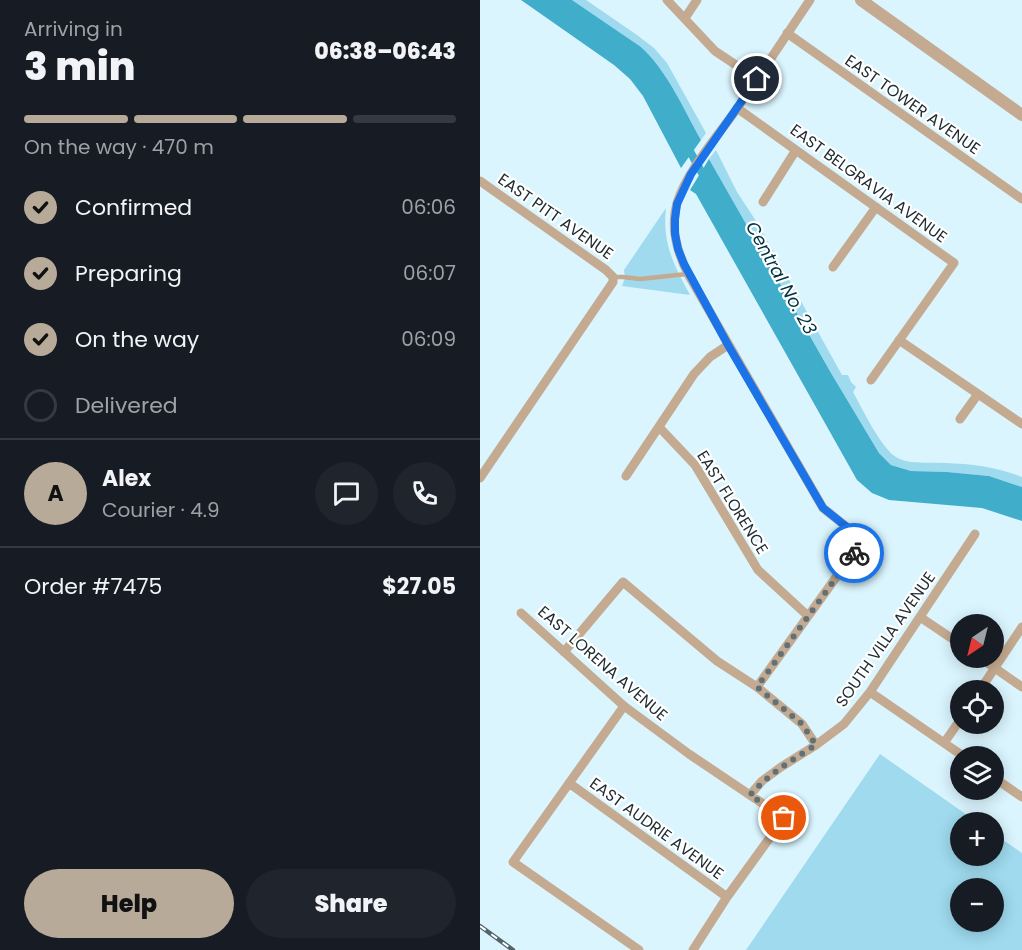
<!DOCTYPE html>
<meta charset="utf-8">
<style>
:root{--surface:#171b24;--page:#20242c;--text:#f1f3f6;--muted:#9ea1a6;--line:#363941;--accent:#b8aa99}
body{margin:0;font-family:Poppins,sans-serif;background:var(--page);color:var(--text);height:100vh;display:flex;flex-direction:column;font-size:22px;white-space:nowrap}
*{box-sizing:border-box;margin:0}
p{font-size:20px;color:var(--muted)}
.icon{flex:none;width:33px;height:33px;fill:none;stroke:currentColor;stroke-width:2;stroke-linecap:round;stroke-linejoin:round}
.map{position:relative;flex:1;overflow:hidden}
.panel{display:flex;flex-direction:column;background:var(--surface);width:480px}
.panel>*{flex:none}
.needle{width:39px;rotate:215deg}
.controls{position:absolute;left:470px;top:614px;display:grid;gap:12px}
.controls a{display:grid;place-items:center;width:54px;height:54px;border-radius:50%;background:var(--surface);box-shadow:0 3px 15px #0003;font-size:30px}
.pin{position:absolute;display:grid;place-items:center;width:51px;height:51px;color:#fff;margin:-26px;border:3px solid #fff;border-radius:50%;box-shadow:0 2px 6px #0007}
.courier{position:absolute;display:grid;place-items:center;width:60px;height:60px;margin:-30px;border:4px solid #1a73e8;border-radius:50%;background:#fff;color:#222;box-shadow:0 2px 8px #0007}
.headline em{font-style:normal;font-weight:800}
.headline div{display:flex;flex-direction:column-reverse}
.headline{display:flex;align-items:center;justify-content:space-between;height:102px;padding:0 24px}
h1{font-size:39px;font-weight:800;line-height:45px}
.bar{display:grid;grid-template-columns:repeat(4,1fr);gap:9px 6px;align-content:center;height:72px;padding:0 24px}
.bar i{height:8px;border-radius:4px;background:var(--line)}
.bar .on{background:var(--accent)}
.bar p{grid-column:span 4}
.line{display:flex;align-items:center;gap:15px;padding:0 24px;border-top:2px solid var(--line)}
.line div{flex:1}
.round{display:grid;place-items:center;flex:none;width:63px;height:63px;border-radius:32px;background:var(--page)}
ol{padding:0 24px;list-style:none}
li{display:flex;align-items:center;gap:18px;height:66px}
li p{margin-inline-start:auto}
li .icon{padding:6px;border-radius:50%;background:var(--accent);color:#111;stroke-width:4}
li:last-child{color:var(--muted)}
li i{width:33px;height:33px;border:3px solid var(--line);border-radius:50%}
.action{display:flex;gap:12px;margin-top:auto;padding:12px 24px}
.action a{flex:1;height:69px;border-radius:36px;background:var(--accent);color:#111;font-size:24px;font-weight:800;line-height:69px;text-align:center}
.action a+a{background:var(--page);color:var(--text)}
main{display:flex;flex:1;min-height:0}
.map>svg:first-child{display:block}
</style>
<main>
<section class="panel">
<div class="headline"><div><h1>3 min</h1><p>Arriving in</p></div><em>06:38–06:43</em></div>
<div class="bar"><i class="on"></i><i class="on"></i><i class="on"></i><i></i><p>On the way · 470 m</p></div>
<ol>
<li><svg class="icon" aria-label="check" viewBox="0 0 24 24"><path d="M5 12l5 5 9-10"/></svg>Confirmed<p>06:06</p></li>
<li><svg class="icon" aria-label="check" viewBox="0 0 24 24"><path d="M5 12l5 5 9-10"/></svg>Preparing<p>06:07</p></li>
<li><svg class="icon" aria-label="check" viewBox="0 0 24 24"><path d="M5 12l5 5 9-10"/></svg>On the way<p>06:09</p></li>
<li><i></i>Delivered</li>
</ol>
<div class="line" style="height:108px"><b class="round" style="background:var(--accent);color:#111">A</b><div><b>Alex</b><p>Courier · 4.9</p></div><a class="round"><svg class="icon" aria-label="chat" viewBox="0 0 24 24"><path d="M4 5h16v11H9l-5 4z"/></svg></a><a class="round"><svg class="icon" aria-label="phone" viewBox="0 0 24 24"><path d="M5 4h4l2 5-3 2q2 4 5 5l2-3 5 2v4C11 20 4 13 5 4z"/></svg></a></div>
<div class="line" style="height:78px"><div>Order #7475</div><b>$27.05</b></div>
<div class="action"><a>Help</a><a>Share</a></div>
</section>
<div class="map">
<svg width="542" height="950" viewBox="0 0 542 950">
<rect width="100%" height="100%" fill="#daf5fe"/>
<path fill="#9fdaee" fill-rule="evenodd" d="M92,0H106L157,35L174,48L187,63L226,133L221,140C203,108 188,72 161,47Z
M236,150L257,192L278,224L362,375H368L371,382L376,387L373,392C382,408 401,448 416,457C429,465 450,462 465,463C492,464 518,467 542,477V487L509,476L467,472L431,471L411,465L399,453L351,373L229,159Z
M186,208C182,244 194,265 210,295L142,286L145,278L144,270Z
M400,754L497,822H480V855H513V833L542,853V950H266ZM480,888H513V921H480Z"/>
<path fill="#40adcb" d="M41,0H92L161,47C188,72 203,108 221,140L201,168L163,96L150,79L134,65Z
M229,159L351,373L399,453L411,465L431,471L467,472L509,476L542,487V521L502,508L409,500L392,493L377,480L216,194L210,190Z"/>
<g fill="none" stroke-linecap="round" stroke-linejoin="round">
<path stroke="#40adcb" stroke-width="8" d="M207,146L227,182"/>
<path stroke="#c4aa90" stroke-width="4.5" d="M133,277H143L160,279L207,274"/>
<path stroke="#c4aa90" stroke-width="9" d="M187,0L235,51L277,79
M205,18L217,0
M307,33L542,199
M257,108L474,263L391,380
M0,181L126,270L133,277V282L0,478
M283,202L316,150
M353,267L396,207
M419,340L542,424
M480,419L498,394
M179,427L215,465L278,570L328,616
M146,476L214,374L230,357L248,345
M41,613L144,706L209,754L304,818L247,897L213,950
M440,617L480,644
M84,652L143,582L237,661L277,687L322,724L336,745
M499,657L542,687
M277,687L383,540L343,508L208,274C197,252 190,227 197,203C207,171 236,138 256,110C281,74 305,37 330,0
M500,690L542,627
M390,692L483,756
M144,706L33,862L159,950
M464,743L480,720
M513,777L542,797
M89,783L247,897
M270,795L282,781L301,767L336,745L364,724L390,692L495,534"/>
<path stroke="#c4aa90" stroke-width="12" d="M381,0L542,115"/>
<g stroke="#536469" stroke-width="4.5">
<path id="rail" d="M0,926L33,950"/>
</g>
<use href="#rail" stroke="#fff" stroke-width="2" stroke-dasharray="7" stroke-linecap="butt"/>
</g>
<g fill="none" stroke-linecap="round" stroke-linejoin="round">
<path stroke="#607277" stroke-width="6" stroke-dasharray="0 10.8" d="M304,818L270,795C289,774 312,760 336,745L322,724L277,687L374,553"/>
<path stroke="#1a73e8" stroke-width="8" d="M277,79L211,174L197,204L195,219V234L198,249L204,264L248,345L343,508L383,540L374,553"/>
</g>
<g text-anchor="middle" stroke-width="4.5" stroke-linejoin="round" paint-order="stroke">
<g font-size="16" fill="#1e2b2f" stroke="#fff">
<text transform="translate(433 104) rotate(35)" y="6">EAST TOWER AVENUE</text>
<text transform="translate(389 183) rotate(36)" y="6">EAST BELGRAVIA AVENUE</text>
<text transform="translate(76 216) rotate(35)" y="6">EAST PITT AVENUE</text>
<text transform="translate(253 502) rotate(58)" y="6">EAST FLORENCE</text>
<text transform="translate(405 639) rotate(-55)" y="6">SOUTH VILLA AVENUE</text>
<text transform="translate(123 663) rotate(41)" y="6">EAST LORENA AVENUE</text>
<text transform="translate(177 828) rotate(36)" y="6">EAST AUDRIE AVENUE</text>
</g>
<g font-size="18" font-style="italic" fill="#003340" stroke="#fff">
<text transform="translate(301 278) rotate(61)" y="6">Central No. 23</text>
</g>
</g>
</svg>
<div class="controls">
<a><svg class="needle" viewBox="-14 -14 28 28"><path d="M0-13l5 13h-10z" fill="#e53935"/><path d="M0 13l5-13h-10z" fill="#9ea1a6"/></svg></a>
<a><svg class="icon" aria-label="locate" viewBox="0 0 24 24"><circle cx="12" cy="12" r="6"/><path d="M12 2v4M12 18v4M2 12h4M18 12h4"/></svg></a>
<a><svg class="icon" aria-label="layers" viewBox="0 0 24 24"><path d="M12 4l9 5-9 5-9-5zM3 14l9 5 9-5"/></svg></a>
<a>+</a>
<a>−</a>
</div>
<div class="pin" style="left:304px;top:818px;background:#ea580c"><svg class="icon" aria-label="bag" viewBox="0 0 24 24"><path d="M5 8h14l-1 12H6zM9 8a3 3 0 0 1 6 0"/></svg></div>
<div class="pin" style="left:277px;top:79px;background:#1f2937"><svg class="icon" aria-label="home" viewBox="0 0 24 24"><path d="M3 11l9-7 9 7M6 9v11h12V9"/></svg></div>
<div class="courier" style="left:374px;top:553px"><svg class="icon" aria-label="bike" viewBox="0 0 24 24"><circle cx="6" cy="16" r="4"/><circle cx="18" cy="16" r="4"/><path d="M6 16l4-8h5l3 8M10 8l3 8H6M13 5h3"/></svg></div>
</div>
</main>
